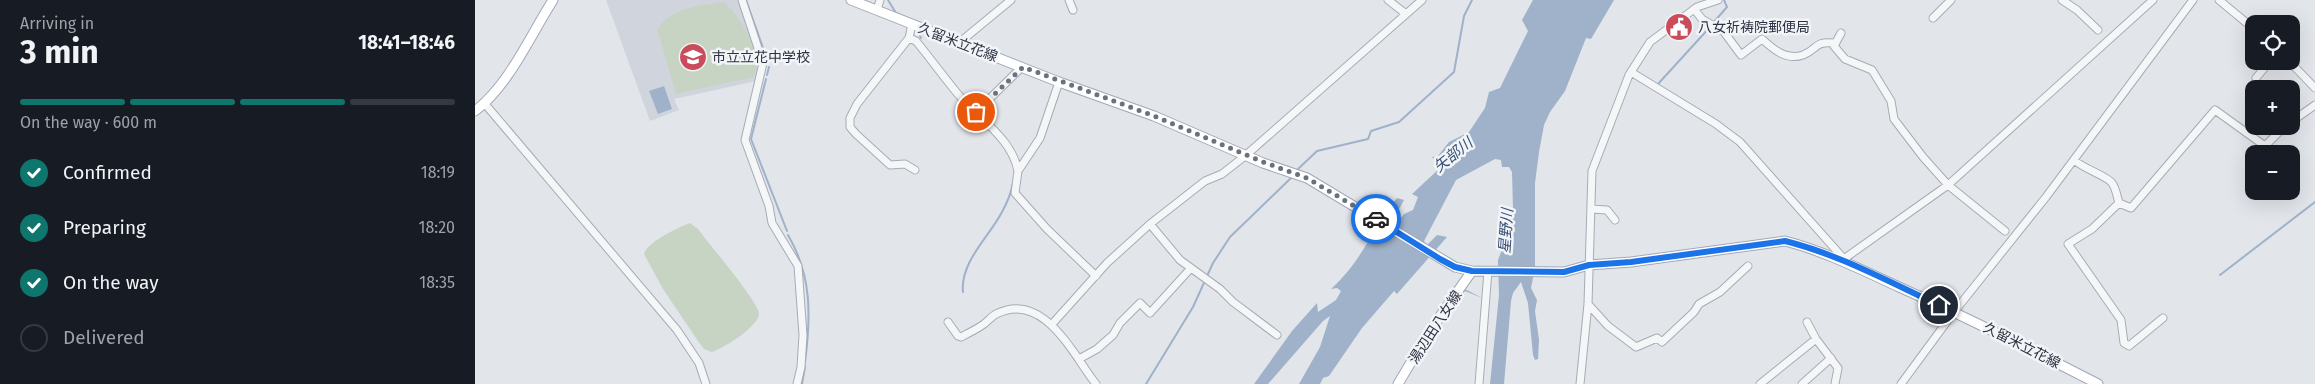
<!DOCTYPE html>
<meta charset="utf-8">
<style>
:root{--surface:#171b24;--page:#242831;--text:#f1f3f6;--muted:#9ea1a6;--line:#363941;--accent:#0f766e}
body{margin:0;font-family:"Fira Sans","Noto Sans JP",sans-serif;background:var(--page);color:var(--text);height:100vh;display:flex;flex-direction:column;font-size:19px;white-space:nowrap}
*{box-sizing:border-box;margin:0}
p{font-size:16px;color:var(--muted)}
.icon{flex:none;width:28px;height:28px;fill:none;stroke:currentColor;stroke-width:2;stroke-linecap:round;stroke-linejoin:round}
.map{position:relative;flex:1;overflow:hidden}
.panel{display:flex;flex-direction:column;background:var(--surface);width:475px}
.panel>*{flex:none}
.fabs{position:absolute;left:1770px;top:15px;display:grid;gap:10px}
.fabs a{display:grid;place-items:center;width:55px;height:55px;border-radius:10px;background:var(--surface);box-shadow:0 5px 20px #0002;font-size:25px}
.pin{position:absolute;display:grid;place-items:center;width:42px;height:42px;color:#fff;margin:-21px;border:2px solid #fff;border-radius:50%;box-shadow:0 1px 5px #0007}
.courier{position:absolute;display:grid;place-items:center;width:50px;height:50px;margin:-25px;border:4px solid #1a73e8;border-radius:50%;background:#fff;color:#222;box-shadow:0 1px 6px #0007}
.head em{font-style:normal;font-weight:700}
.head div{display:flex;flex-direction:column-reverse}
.head{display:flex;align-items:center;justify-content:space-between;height:85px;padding:0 20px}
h1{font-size:32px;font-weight:700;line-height:38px}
.bar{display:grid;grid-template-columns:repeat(4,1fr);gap:8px 5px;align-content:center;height:60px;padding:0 20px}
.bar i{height:6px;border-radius:4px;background:var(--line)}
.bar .current{background:var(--accent)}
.bar p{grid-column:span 4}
ol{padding:0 20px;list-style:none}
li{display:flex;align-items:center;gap:15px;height:55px}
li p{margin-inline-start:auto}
li .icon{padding:5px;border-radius:50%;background:var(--accent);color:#fff;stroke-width:4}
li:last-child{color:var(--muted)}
li i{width:28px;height:28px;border:2px solid var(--line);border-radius:50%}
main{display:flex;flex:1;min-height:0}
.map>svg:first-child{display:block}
</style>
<main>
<section class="panel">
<div class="head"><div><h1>3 min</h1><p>Arriving in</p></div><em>18:41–18:46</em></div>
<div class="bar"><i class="current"></i><i class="current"></i><i class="current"></i><i></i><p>On the way · 600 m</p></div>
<ol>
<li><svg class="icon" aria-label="check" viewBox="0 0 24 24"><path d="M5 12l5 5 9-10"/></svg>Confirmed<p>18:19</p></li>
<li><svg class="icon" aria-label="check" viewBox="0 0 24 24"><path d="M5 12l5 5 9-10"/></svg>Preparing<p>18:20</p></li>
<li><svg class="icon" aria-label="check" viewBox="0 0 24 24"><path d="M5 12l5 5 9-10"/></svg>On the way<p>18:35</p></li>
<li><i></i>Delivered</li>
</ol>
</section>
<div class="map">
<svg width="1840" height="384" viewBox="0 0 1840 384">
<rect width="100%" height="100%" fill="#e2e5ea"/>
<path fill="#d0d4dc" d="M131,0H265L286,61L281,81L199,99L204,110L175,121Z"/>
<path fill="#c7d4c4" d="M248,2C265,13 290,59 278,77L201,94L182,29C199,6 222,7 248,2Z
M215,223L223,229C233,243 284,302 284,314C283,327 249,348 237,352L229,349L225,344L188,289L169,254C172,242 204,227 215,223Z"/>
<path fill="#9fb2c9" d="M1058,0H1139L1116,39L1111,38L1090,91L1075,112L1069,125L1064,152L1060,183V268L1056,288L1062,300L1060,311L1064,340L1063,359L1060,360L1058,355L1053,303L1046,282L1038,293L1036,301L1029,384H1015L1024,295L1023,260L1028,247L1038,208L1037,172L1034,167H1027L1026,160L1020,159L981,180L949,241L952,245L962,235L972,237L922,294L919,291L887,328L854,376L848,378L845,384H824L845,347L855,316L848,321L793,384H779L817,331L842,303L843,312L861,300L866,291L862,288L856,289C887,261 896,231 922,198L929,200L917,222L921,224L929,214L938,210L943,197L937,194L966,167L957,157L963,156L974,142L994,132L1010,108L1014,92L1025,88L1053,31L1047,20Z
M189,86L197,109L183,114L174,91Z
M990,289L1007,298L990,291L962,330L965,332L949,353L963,333L959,331Z"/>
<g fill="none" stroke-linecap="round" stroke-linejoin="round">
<path stroke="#9fb2c9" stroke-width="2" d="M271,0L293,62
M413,0L421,13L438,21
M1238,23L1252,7L1249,0
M445,36L446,38
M292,75L294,67
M291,79L276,139L312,231
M1183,84L1235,27
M822,170L842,151L893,139L896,131L924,122L979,72L989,16L997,0
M313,235C337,276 336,316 330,362
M1745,275L1840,202
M488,292C485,262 514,237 527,212C532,203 536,193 538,183
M327,384L330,367
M671,384L718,307L738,263L755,237L818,176"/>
<g stroke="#a7acb4" stroke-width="9">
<path id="minor" d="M267,0L288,63L270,140L294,206L297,223L323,266L328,335L326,367L322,384
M594,0L598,10
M913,0L931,14
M1587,0L1602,10L1623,30
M1744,0L1779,29
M1219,9L1227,19L1249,32L1266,55L1287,39C1298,49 1311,61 1328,55C1343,49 1339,41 1359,43
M402,10L405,0
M1458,18L1476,0
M437,24L434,38L441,41C455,58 468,76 482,93C502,117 537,138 543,171
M1366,33L1359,46L1370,59L1397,70L1416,101L1419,119L1448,157L1473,185L1530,231
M434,38L382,104L375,118V127L381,134L415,165L430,164L440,170
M485,42L536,0
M1814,61L1840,88
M1156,72L1241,124L1265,142L1369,259
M1781,78L1795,61
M584,82L565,138L543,171L540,193L572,229L621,276
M10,104L202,330L224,363L231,384
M501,112L547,67
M1816,122L1840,105
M1599,160C1609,169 1632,176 1637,183C1641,188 1642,197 1644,203L1617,229L1593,244L1646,320L1649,343L1654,346L1688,318
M1644,203L1656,208L1740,110L1790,146L1810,126
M1116,209L1132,210L1140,220
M675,224L705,260L745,289L758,302L802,335
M1366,261L1473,185L1678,0
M1113,304L1133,326L1161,347L1182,338L1187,342L1219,312L1224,304L1245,292L1273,266
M473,322L483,336L486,337C494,333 502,329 509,324C513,321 517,316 521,314C569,290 598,355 621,384
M1332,322L1341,339L1363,368L1360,384
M578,323L632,263L675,224L730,181L747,174L770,156L947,0
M604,359L622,349L638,335L645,323L665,303L675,313L716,268
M1004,384L1013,271
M1105,384L1113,304L1117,171L1154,75L1175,42L1222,7L1243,0
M1285,384L1341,339
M1327,384L1356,358
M1426,384L1479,312L1571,197L1718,0"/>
</g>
<g stroke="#a2a9b6" stroke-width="11">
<path id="major" d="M376,0L584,82L679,116L788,163L832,178L980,267L997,271L1089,272L1114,265L1156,262L1310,241C1349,251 1387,270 1424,287C1491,317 1557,350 1623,384
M0,111C34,85 55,36 78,0
M923,384L954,332L997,271"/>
</g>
<use href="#minor" stroke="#f5f6f8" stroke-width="7"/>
<use href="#major" stroke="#fff" stroke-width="9"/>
</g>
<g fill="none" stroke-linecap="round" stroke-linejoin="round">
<path stroke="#6b717d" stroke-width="5" stroke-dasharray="0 9" d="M501,112L548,67L679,116L788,162L832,178L901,219"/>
<path stroke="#1a73e8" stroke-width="6" d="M901,219L965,259L980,267L997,271L1089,272L1114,265L1156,262L1310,241C1363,254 1414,282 1464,305"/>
</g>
<defs>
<g id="civic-disc" transform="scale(1.4375)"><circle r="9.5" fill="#ca4c5b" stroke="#f2f4f7"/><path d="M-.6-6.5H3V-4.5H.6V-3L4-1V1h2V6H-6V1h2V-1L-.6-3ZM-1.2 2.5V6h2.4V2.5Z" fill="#fff"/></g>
<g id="school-disc" transform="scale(1.4375)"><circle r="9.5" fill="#ca4c5b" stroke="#f2f4f7"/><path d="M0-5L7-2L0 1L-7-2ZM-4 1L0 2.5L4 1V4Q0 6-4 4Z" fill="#fff"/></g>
</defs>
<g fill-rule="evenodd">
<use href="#civic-disc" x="1204" y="27"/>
<use href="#school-disc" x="218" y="57"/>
</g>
<g text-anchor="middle" stroke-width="5" stroke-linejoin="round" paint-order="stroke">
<g font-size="14" fill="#2b3242" stroke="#f2f4f7" text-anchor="start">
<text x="1223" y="32">八女祈祷院郵便局</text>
<text x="237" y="62">市立立花中学校</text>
</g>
<g font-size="14" fill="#2b3242" stroke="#f2f4f7">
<text transform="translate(483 42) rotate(21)" y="5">久留米立花線</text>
<text transform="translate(960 327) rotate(-57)" y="5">湯辺田八女線</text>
<text transform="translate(1547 345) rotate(27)" y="5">久留米立花線</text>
</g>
<g font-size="15" font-style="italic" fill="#365075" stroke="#f2f4f7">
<text transform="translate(978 155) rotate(-39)" y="5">矢部川</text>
<text transform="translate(1031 231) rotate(-86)" y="5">星野川</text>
</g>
</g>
</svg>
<div class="fabs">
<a><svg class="icon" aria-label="locate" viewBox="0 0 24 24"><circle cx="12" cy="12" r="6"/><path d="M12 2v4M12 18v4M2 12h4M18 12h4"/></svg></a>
<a>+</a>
<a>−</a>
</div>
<div class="pin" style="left:501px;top:112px;background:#ea580c"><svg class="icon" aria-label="bag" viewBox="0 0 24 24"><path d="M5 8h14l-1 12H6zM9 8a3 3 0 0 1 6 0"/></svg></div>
<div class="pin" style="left:1464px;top:305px;background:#1f2937"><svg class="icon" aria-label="home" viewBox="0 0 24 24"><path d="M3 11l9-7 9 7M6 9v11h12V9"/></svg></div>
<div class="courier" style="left:901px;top:219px"><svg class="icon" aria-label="car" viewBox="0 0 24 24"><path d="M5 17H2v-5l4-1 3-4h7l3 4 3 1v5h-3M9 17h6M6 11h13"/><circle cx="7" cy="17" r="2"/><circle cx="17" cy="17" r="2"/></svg></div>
</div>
</main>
